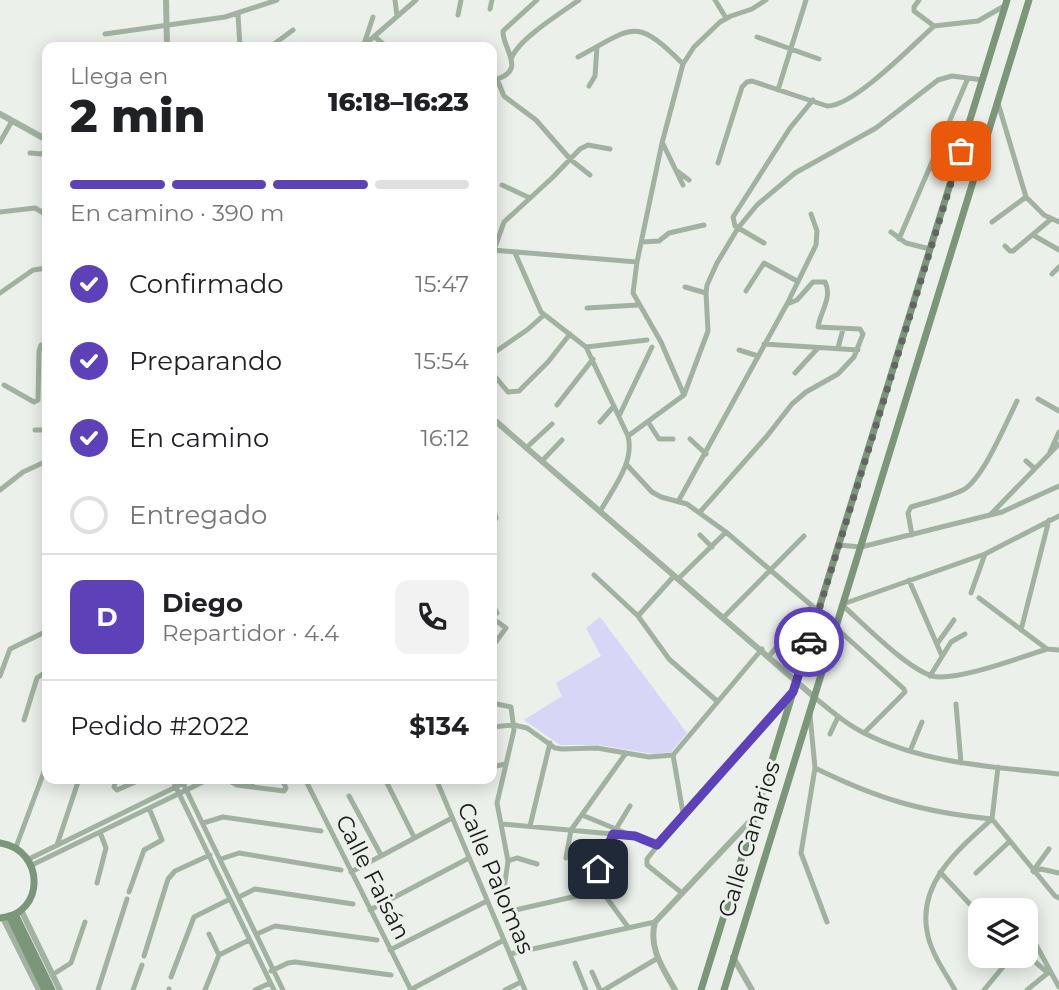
<!DOCTYPE html>
<html lang="es">
<meta charset="utf-8">
<style>
:root{--surface:#fff;--page:#f2f2f2;--text:#202124;--muted:#757577;--line:#e0e0e0;--accent:#5d41b9}
body{margin:0;font-family:Montserrat,sans-serif;background:var(--page);color:var(--text);height:100vh;display:flex;flex-direction:column;font-size:26px;white-space:nowrap}
*{box-sizing:border-box;margin:0}
p{font-size:23px;color:var(--muted)}
.icon{flex:none;width:38px;height:38px;fill:none;stroke:currentColor;stroke-width:2;stroke-linecap:round;stroke-linejoin:round}
.map{position:relative;flex:1;overflow:hidden}
.side{position:absolute;left:42px;top:42px;width:455px;height:742px;display:flex;flex-direction:column;background:var(--surface);border-radius:14px;box-shadow:0 4px 18px #0003}
.side>*{flex:none}
.controls{position:absolute;left:968px;top:898px;display:grid;gap:14px}
.controls a{display:grid;place-items:center;width:70px;height:70px;border-radius:14px;background:var(--surface);box-shadow:0 4px 18px #0003;font-size:35px}
.pin{position:absolute;display:grid;place-items:center;width:60px;height:60px;color:#fff;margin:-30px;border-radius:14px;box-shadow:0 4px 10px #0006}
.courier{position:absolute;display:grid;place-items:center;width:70px;height:70px;margin:-35px;border:5px solid #5d41b9;border-radius:50%;background:#fff;color:#222;box-shadow:0 2px 9px #0007}
.headline em{font-style:normal;font-weight:800}
.headline div{display:flex;flex-direction:column-reverse}
.headline{display:flex;align-items:center;justify-content:space-between;height:119px;padding:0 28px}
h1{font-size:46px;font-weight:800;line-height:52px}
.bar{display:grid;grid-template-columns:repeat(4,1fr);gap:10px 7px;align-content:center;height:84px;padding:0 28px}
.bar i{height:9px;border-radius:5px;background:var(--line)}
.bar .on{background:var(--accent)}
.bar p{grid-column:span 4}
.line{display:flex;align-items:center;gap:18px;padding:0 28px;border-top:2px solid var(--line)}
.line div{flex:1}
.round{display:grid;place-items:center;flex:none;width:74px;height:74px;border-radius:14px;background:var(--page)}
ol{padding:0 28px;list-style:none}
li{display:flex;align-items:center;gap:21px;height:77px}
li p{margin-inline-start:auto}
li .icon{padding:7px;border-radius:50%;background:var(--accent);color:#fff;stroke-width:4}
li:last-child{color:var(--muted)}
li i{width:38px;height:38px;border:4px solid var(--line);border-radius:50%}
.map>svg:first-child{display:block}
</style>
<div class="map">
<svg width="1059" height="990" viewBox="0 0 1059 990">
<rect width="100%" height="100%" fill="#ebf0eb"/>
<path fill="#d8d6f7" d="M600,617L687,733L671,752L653,754L600,745H560L524,720L562,696L556,683L601,656L586,628Z"/>
<g fill="none" stroke-linecap="round" stroke-linejoin="round">
<path stroke="#a1b3a0" stroke-width="5" d="M395,0L397,16
M537,0L503,31C502,48 527,70 497,79L504,96L536,120L571,160L590,175
M715,0L726,18
M919,0L914,7V11L934,26
M490,9L492,0
M238,14L240,47
M458,15L461,0
M934,26L978,21L1006,5
M105,34L225,17L277,0
M375,37L387,47
M757,37L819,59
M364,44L373,17
M270,47L293,30
M362,47L416,0
M512,57C520,38 561,13 579,0
M578,57C633,28 634,15 683,64
M589,86L595,76L597,47
M778,90L806,0
M998,103L1026,197L1044,215L1059,222
M0,142L12,121
M663,144L683,185
M30,153L42,154L47,148
M718,163L742,87L747,82L752,81L827,106C853,107 913,45 934,26
M677,171L689,180
M502,185L530,198
M0,212L35,208L47,215
M992,222L1026,197
M891,232L906,243L930,249
M1033,235L1059,250
M899,239L968,78
M642,242L659,241L669,233L704,225
M764,243L735,226L733,217L790,128L813,100
M1005,246L1010,251H1013L1050,220
M492,250L637,262
M494,250L504,222L552,178L580,149L588,145L610,149
M515,253L541,312L586,347L628,436C635,463 612,489 600,512
M1052,274L1059,267
M685,287L706,293
M746,291L764,263L797,281
M0,293L33,270L47,268
M587,308L638,305
M764,344L858,350
M586,347L647,340
M838,348L843,329
M739,350L758,356
M492,354L527,330L544,315
M492,373L508,392L519,391L548,362L570,334
M795,373L818,348
M4,385L34,402L38,400L39,351L41,345L47,343
M684,395L661,342L633,293L637,262L662,143L683,64L694,47L720,22L731,16L752,9L766,0
M1038,399L1059,411
M557,405L593,359
M619,416L652,347
M600,422L614,406
M648,422L659,439H673
M35,430H47
M628,436L684,395L708,331L706,293L707,285L717,263L738,228L757,205L795,173L876,128L938,80L952,76L983,80
M690,439L706,454
M526,448L552,424
M1050,452L1059,432
M542,461L562,440
M1026,461L1034,468
M626,464L652,492L661,497L687,504L726,532L818,611
M0,490L23,472L47,461
M679,500L787,304L816,245L817,231L811,214
M492,502L496,518L492,525
M700,512L767,436L792,404L806,392L838,374L854,357L863,334L860,329L818,327C820,312 833,297 825,282H813L797,300L787,304
M991,514L1059,444
M700,535L712,547
M912,535L908,513L911,507C927,502 947,498 963,490C983,479 1006,423 1017,401
M839,545L861,547L1002,512L1059,486
M594,575L638,616L669,659L717,701
M678,579L726,532
M909,580L942,656
M971,593L985,554
M979,598L1047,649
M492,603L497,613
M843,604L985,554L1059,516
M842,605C864,624 906,668 932,676C956,682 1021,657 1047,649L1059,650
M638,616L674,576
M724,617L804,536
M492,618L506,628L492,647
M835,627L904,689L905,692L864,733
M1021,630L1049,520
M937,644L954,620
M769,656L812,607
M0,676L10,649L47,631
M930,676L951,642L965,634
M814,697C830,710 847,725 866,734C926,764 994,767 1059,774
M492,703L511,707L514,730L497,803L508,861L504,889
M956,704L961,763
M810,715L815,768C878,799 922,812 992,819L1055,896L1059,898
M24,720L37,678L47,671
M492,727L514,725L527,728L555,748L562,749L597,748L649,757L673,755L762,649
M830,734L838,717
M910,751L922,722
M673,755L683,813
M492,767L505,764
M815,768L801,853L827,922
M116,779L114,787L117,790L142,779
M172,779L274,990
M181,779L283,990
M226,779L237,785L284,791L286,788L282,779
M305,779L411,990
M385,779L414,837
M436,779L525,990
M247,786L259,779
M349,796L381,855
M582,815L628,834
M203,823L223,817L321,831
M502,824L635,836L657,845
M530,826L550,743
M57,845L79,779
M16,847L45,769
M566,858L571,830L626,753
M29,859L192,779
M221,859L239,853L341,870
M508,861L517,858L537,864
M32,865L209,779
M598,869L616,829L630,806
M1033,871L1049,849
M351,872L452,818
M940,872L980,915
M1034,872L1041,869L1059,873
M976,873L1010,841
M97,883L106,848L100,832
M601,890L628,927
M129,892L144,850L162,840L149,808
M682,893L647,865V859L683,813L791,695
M239,897L255,889L353,904
M370,910L469,858
M511,911L621,886
M1026,931L1029,932L1059,987
M209,934L219,955
M257,934L275,926L377,940
M390,950L487,901
M510,954L655,922
M1026,954L1048,973
M144,956L168,879L175,871L210,855
M575,963L586,990
M271,971L288,963L295,962L391,975
M592,972L600,990
M52,975L71,963L85,922
M171,977L194,917L230,899
M98,990L127,899
M133,990L142,965
M169,990V989
M205,990L219,955L249,940
M255,990L270,983
M410,990L504,940
M505,990L521,982
M604,990L658,958
M955,990C945,972 930,952 927,931C918,882 960,848 992,819L998,767
M984,990L1012,956
M1027,990L1049,972"/>
<path stroke="#a1b3a0" stroke-width="6" d="M166,0L167,47
M0,114L47,140
M492,418L813,696
M21,910L60,990
M3,918L39,990
M733,957L752,990
M675,990C663,968 648,948 655,922L753,818"/>
<path stroke="#7c967a" stroke-width="7" d="M0,843C46,850 45,915 0,918
M15,914L52,990
M9,916L45,990
M701,990L1007,0
M724,990L1029,0"/>
</g>
<g fill="none" stroke-linecap="round" stroke-linejoin="round">
<path stroke="#626562" stroke-width="7" stroke-dasharray="0 12.6" d="M809,642L961,151"/>
<path stroke="#5d41b9" stroke-width="9" d="M598,869L613,834L635,836L657,845L793,692L809,642"/>
</g>
<g text-anchor="middle" stroke-width="6" stroke-linejoin="round" paint-order="stroke">
<g font-size="23" fill="#181a18" stroke="#ebf0eb">
<text transform="translate(749 839) rotate(-73)" y="8">Calle Canarios</text>
<text transform="translate(373 877) rotate(63)" y="8">Calle Faisán</text>
<text transform="translate(496 878) rotate(67)" y="8">Calle Palomas</text>
</g>
</g>
</svg>
<div class="controls">
<a><svg class="icon" aria-label="layers" viewBox="0 0 24 24"><path d="M12 4l9 5-9 5-9-5zM3 14l9 5 9-5"/></svg></a>
</div>
<div class="pin" style="left:961px;top:151px;background:#ea580c"><svg class="icon" aria-label="bag" viewBox="0 0 24 24"><path d="M5 8h14l-1 12H6zM9 8a3 3 0 0 1 6 0"/></svg></div>
<div class="pin" style="left:598px;top:869px;background:#1f2937"><svg class="icon" aria-label="home" viewBox="0 0 24 24"><path d="M3 11l9-7 9 7M6 9v11h12V9"/></svg></div>
<div class="courier" style="left:809px;top:642px"><svg class="icon" aria-label="car" viewBox="0 0 24 24"><path d="M5 17H2v-5l4-1 3-4h7l3 4 3 1v5h-3M9 17h6M6 11h13"/><circle cx="7" cy="17" r="2"/><circle cx="17" cy="17" r="2"/></svg></div>
<section class="side">
<div class="headline"><div><h1>2 min</h1><p>Llega en</p></div><em>16:18–16:23</em></div>
<div class="bar"><i class="on"></i><i class="on"></i><i class="on"></i><i></i><p>En camino · 390 m</p></div>
<ol>
<li><svg class="icon" aria-label="check" viewBox="0 0 24 24"><path d="M5 12l5 5 9-10"/></svg>Confirmado<p>15:47</p></li>
<li><svg class="icon" aria-label="check" viewBox="0 0 24 24"><path d="M5 12l5 5 9-10"/></svg>Preparando<p>15:54</p></li>
<li><svg class="icon" aria-label="check" viewBox="0 0 24 24"><path d="M5 12l5 5 9-10"/></svg>En camino<p>16:12</p></li>
<li><i></i>Entregado</li>
</ol>
<div class="line" style="height:126px"><b class="round" style="background:var(--accent);color:#fff">D</b><div><b>Diego</b><p>Repartidor · 4.4</p></div><a class="round"><svg class="icon" aria-label="phone" viewBox="0 0 24 24"><path d="M5 4h4l2 5-3 2q2 4 5 5l2-3 5 2v4C11 20 4 13 5 4z"/></svg></a></div>
<div class="line" style="height:91px"><div>Pedido #2022</div><b>$134</b></div>
</section>
</div>
